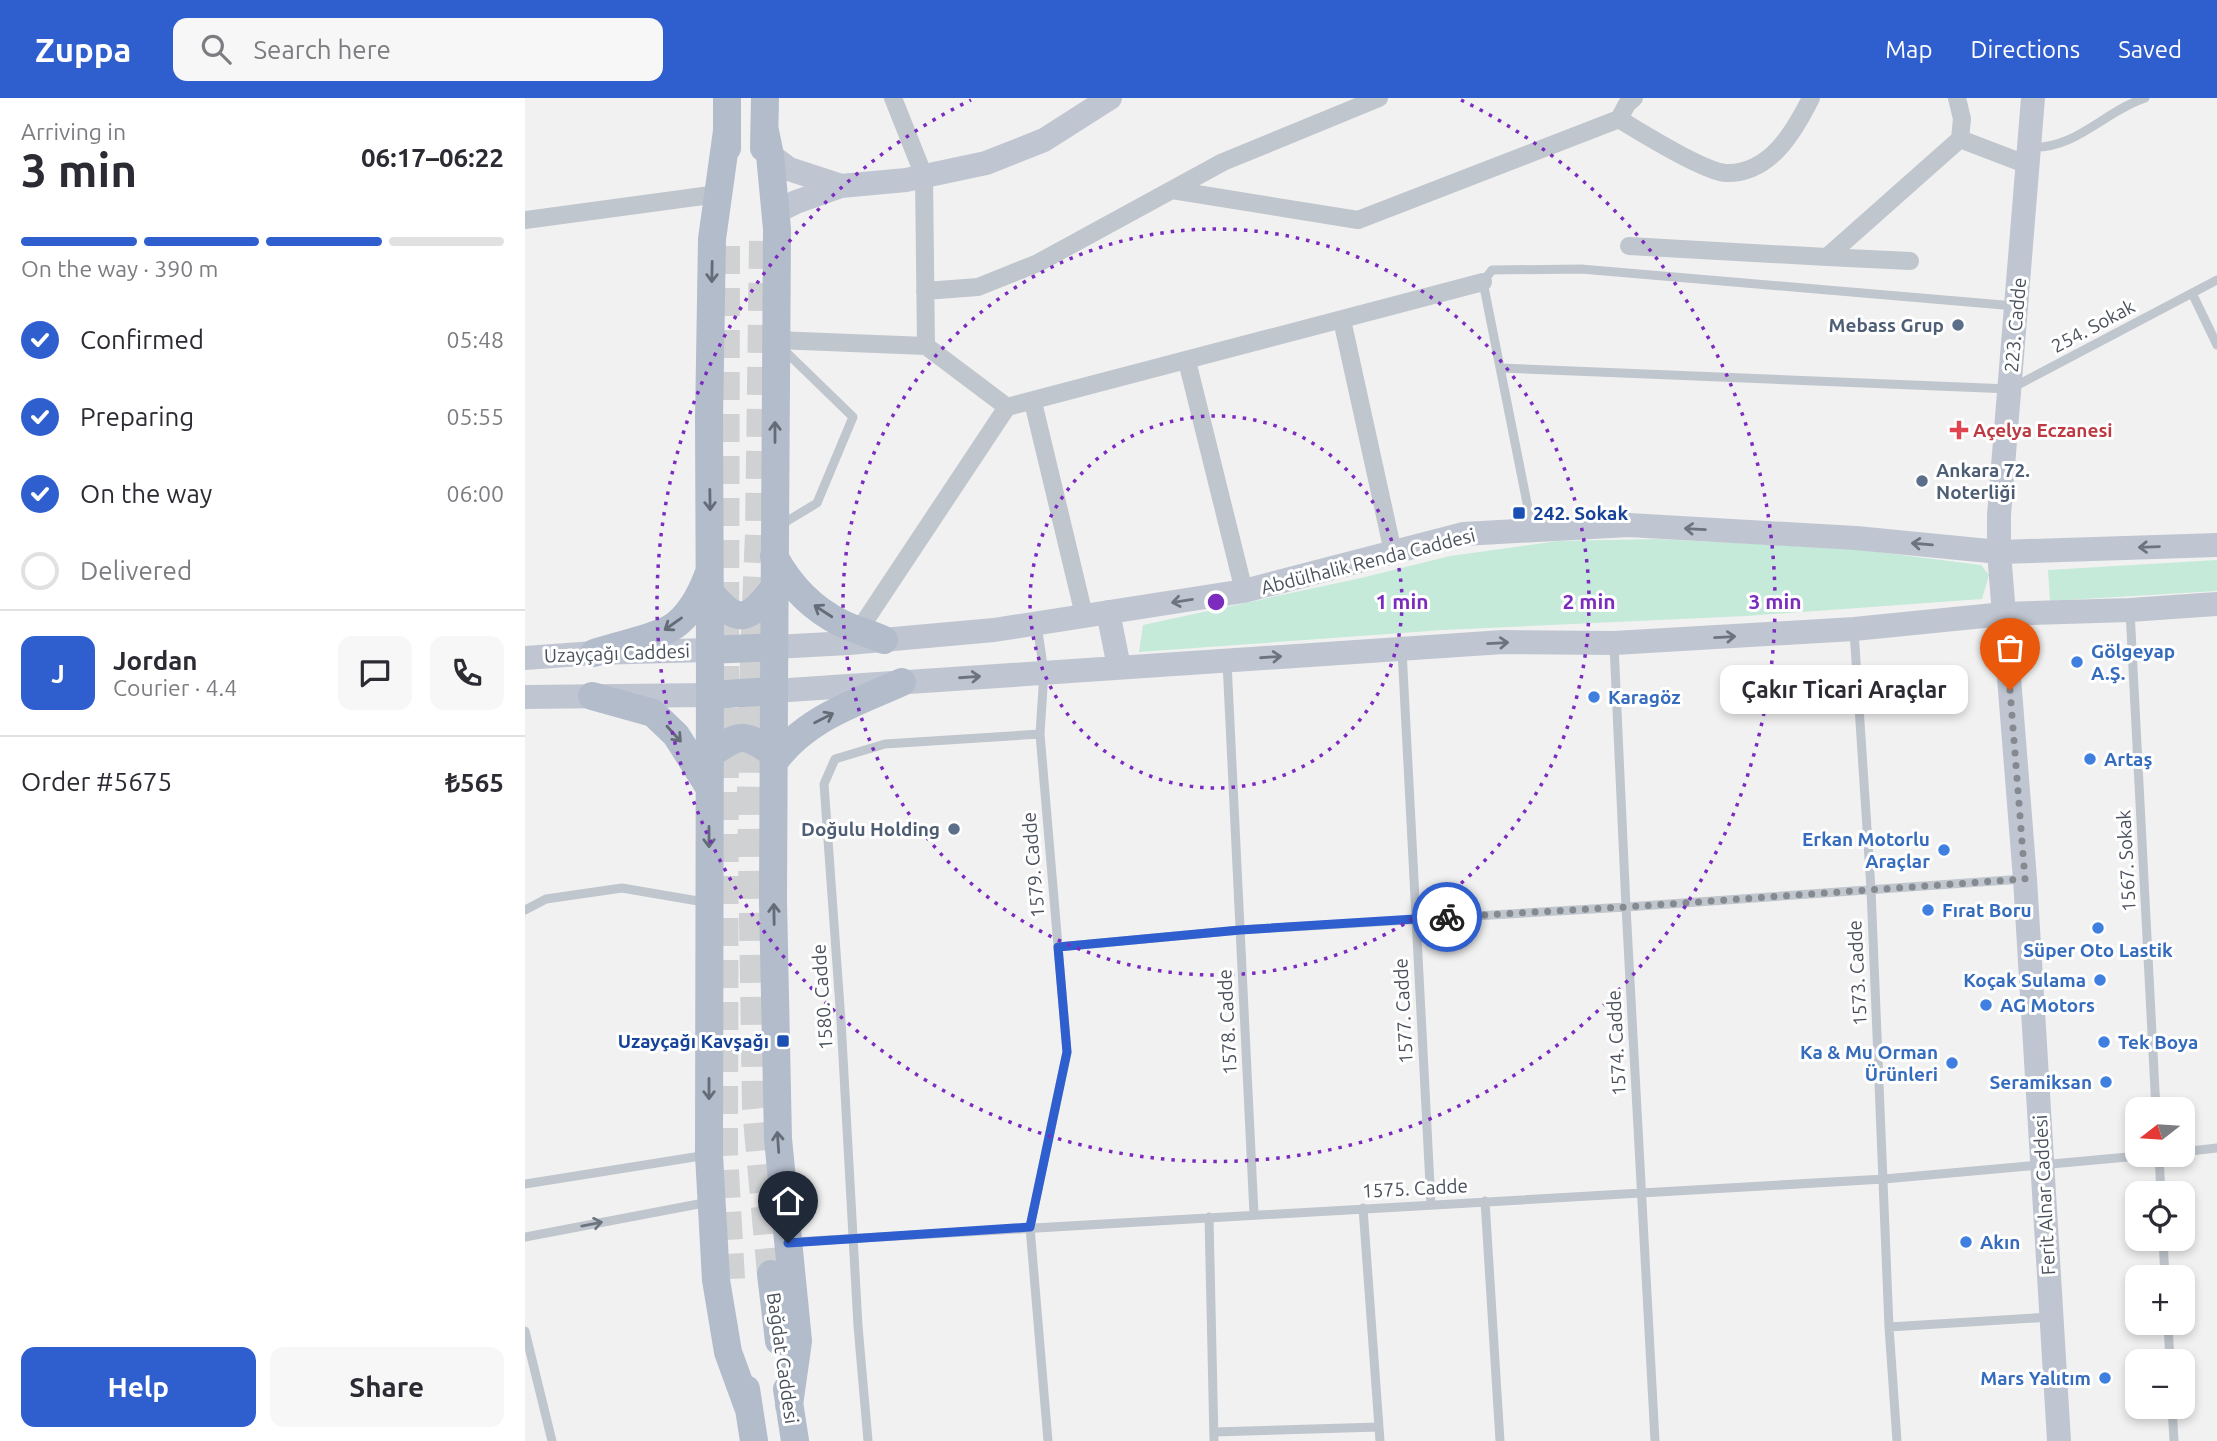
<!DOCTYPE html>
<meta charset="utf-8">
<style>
:root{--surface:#fff;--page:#f7f7f7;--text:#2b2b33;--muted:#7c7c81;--line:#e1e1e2;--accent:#2f5ece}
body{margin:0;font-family:Ubuntu,sans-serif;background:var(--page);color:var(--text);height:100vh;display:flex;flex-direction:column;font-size:26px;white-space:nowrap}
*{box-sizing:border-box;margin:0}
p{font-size:23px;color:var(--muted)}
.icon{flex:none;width:38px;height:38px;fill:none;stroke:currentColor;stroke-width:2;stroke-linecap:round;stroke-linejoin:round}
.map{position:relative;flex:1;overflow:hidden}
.sheet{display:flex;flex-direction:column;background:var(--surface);width:525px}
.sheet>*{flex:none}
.needle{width:46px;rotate:253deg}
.buttons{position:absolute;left:1600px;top:999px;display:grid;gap:14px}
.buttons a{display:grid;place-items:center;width:70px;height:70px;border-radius:14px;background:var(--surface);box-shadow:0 4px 10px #0003;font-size:35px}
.pin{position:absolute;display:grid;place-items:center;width:60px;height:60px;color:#fff;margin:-72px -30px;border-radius:50% 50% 50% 0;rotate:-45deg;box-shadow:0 0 7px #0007}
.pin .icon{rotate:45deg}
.courier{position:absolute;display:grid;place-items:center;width:70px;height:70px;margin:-35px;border:5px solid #2f5ece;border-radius:50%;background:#fff;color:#222;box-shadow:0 2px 9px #0007}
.bubble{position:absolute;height:49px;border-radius:14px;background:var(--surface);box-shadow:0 4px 10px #0003;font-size:23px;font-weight:700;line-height:49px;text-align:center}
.summary em{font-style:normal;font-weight:700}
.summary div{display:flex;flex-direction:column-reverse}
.summary{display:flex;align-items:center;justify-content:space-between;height:119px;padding:0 21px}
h1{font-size:46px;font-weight:700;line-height:52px}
.bar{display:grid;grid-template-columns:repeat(4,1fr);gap:10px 7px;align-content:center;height:84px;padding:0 21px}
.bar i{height:9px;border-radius:5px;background:var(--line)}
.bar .on{background:var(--accent)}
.bar p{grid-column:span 4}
.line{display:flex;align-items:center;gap:18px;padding:0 21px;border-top:2px solid var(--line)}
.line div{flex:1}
.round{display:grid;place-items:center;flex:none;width:74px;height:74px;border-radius:14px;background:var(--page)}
ol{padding:0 21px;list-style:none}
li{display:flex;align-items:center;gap:21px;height:77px}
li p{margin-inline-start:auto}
li .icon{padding:7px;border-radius:50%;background:var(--accent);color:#fff;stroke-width:4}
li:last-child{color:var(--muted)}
li i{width:38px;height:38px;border:4px solid var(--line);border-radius:50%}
.button{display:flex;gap:14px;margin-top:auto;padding:14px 21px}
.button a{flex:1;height:80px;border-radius:14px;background:var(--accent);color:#fff;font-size:28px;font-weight:700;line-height:80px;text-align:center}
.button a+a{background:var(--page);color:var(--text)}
header{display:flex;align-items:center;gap:42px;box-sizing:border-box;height:98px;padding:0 35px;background:var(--accent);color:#fff}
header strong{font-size:33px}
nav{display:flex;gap:38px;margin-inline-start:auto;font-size:24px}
.search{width:490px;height:63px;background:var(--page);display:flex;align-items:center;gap:18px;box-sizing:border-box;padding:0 24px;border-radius:14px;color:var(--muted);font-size:26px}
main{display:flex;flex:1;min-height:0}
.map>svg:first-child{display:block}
</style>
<header>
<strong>Zuppa</strong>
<div class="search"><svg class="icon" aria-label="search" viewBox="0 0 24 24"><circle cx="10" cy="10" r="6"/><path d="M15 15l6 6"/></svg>Search here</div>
<nav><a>Map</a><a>Directions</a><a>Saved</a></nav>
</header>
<main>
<section class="sheet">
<div class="summary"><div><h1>3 min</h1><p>Arriving in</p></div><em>06:17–06:22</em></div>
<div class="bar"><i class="on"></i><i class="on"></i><i class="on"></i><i></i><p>On the way · 390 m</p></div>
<ol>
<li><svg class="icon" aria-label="check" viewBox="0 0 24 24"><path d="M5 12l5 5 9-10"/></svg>Confirmed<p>05:48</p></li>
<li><svg class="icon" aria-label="check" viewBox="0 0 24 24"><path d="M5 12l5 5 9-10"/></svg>Preparing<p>05:55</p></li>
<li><svg class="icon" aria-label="check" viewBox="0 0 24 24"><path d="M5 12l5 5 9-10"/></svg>On the way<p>06:00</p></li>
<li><i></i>Delivered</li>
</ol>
<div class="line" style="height:126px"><b class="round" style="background:var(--accent);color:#fff">J</b><div><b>Jordan</b><p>Courier · 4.4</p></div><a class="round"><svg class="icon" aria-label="chat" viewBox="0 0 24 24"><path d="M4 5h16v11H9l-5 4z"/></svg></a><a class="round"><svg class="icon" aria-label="phone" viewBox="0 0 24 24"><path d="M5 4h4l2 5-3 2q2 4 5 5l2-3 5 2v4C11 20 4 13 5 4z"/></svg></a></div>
<div class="line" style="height:91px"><div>Order #5675</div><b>₺565</b></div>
<div class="button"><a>Help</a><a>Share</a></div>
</section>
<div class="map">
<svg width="1692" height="1343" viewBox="0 0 1692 1343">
<rect width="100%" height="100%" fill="#f2f1f1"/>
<path fill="#c5ead9" d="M1131,441L1329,451L1456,467L1464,477L1457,501L1221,518L918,532L614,554L618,527L836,480L925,458L1033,443Z
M1692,462V493L1525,503L1523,472Z"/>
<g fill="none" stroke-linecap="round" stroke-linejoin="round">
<path stroke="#d0d1d3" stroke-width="28" stroke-dasharray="28 14" stroke-linecap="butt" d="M238,143L234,435L229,554L226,694L231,1010L246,1176
M201,148L199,1055L206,1181"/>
<path stroke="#c0c6cd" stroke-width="9" d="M1507,49C1551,51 1580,13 1620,0
M1667,195L1692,247
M976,270L1485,291L1692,182
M254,428L292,405L328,319L259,252
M1007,430L958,184L967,172L1056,171L1490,208
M1605,513L1631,1012
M512,527L519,574L515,636L542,954L505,1129L523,1343
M1329,533L1346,791L1364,1229L1372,1343
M1089,547L1101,809L1130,1343
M877,552L906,1106
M702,564L729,1116
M0,812L21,801L97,790L179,804
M533,849L715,832L1101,809L1498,781
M1657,1054L1692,1050
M1634,1057L1636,1096
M0,1086L182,1057
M960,1103L975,1343
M838,1110L855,1343
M684,1119L689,1343
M0,1139L184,1104
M1638,1141L1640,1180
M268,1144L1359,1081L1625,1057
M1643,1225L1645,1264
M1364,1229L1525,1219
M0,1233L27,1343
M1647,1309L1649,1343
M689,1334L854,1329
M343,1343L333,1228L316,923L299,686L310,661L360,646L515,636"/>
<path stroke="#c0c6cd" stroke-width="18" d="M1432,0L1437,21L1435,41
M1094,21C1115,34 1180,74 1201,75C1245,76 1269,34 1286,0
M647,92L833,122L1094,21L1102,6L1109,0
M0,122L193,96
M1104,148L1302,159
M1385,163L1302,159L1435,41L1503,67
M400,193L453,189L513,165L698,64L854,0
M817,222L868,454
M251,242L401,248L399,78L368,0
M401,248L482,309L958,184
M662,263L719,493
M508,304L559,517
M334,532L482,309"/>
<path stroke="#c0c6d1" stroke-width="24" d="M1508,0L1474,417V454L1500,781L1534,1343
M245,57L264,71L316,88
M251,114L271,104L316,88L381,82L461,65L519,42L585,0
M583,514L594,569
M249,549L324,545L469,532L719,493L938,436L1104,427L1331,440L1474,454L1692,447
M0,560L69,555L185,552
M249,593L978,544L1089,545L1329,531L1479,516L1605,512L1692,506
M0,599L185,597"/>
<path stroke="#b3bccb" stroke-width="28" d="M202,50V0
M239,50L240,0
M249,458C265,488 287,511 318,526C331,532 346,536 359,542
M185,494C213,529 224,522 249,490
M185,552L184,322L187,141L202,33
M69,555C90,548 127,540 144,531C163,521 176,496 183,477
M249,593L248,804L253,1041L273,1243L264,1307
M185,597L249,593L252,131L245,57L240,33
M67,598L128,615L151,637L184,689
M184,657C214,636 218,633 249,656
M249,664C281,620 329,606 377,584
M246,1176L254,1243
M221,1291L229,1343
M262,1291L270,1343
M223,1309L203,1254L191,1182L184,1057L185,552L249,549"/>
</g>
<defs><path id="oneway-shaft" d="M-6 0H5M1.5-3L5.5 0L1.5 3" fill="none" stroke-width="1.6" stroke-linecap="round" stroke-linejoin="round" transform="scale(1.75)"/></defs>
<g stroke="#646c78">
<use href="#oneway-shaft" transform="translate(187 174) rotate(91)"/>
<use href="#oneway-shaft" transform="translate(250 334) rotate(-90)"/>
<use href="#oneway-shaft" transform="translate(185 402) rotate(89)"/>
<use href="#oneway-shaft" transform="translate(298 513) rotate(-147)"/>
<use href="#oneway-shaft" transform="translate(148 526) rotate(145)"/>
<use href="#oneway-shaft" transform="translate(299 620) rotate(-27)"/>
<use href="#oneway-shaft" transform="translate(149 636) rotate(48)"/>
<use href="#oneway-shaft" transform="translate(184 739) rotate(90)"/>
<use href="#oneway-shaft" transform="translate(249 816) rotate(-91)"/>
<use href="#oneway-shaft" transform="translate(184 991) rotate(90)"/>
<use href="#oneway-shaft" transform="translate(253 1044) rotate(-94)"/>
</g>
<g stroke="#6d747f">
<use href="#oneway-shaft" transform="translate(1170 431) rotate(-177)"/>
<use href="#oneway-shaft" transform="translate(1397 446) rotate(-175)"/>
<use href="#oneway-shaft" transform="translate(1624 449) rotate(178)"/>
<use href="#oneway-shaft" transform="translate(657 503) rotate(171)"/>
<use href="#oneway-shaft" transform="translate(1200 539) rotate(-3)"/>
<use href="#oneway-shaft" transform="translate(973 545) rotate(-3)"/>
<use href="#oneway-shaft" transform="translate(746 559) rotate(-4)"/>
<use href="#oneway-shaft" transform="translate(445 579) rotate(-4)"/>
</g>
<use stroke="#6d747e" href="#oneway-shaft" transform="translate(67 1126) rotate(-11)"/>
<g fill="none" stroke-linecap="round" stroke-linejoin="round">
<path stroke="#858990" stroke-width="7" stroke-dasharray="0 12.6" d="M922,819L1101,809L1500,781L1485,592"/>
<path stroke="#2f5ece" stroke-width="9" d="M263,1145L505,1129L542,954L533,849L715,832L922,819"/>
</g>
<g fill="none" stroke="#7b2cbf" stroke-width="3.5" stroke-dasharray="3.5 7">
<circle cx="691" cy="504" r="186"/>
<circle cx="691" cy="504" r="373"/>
<path d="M936 2A559 559 0 1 1 446 2"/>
</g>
<g fill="#5c6f8a" stroke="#fff" stroke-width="2.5">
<circle cx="1433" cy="227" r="7"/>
<circle cx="1397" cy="383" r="7"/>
<circle cx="429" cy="731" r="7"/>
</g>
<path fill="#e0444e" stroke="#fff" stroke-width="2.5" d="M1430.5 321.5h7v7h7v7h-7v7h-7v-7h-7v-7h7z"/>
<g fill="#1a4fb4" stroke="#fff" stroke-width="2.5">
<rect x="987" y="408" width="14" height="14" rx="3.5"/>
<rect x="251" y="936" width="14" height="14" rx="3.5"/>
</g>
<g fill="#3f7fe0" stroke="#fff" stroke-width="2.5">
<circle cx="1552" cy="564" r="7"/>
<circle cx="1069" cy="599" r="7"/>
<circle cx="1565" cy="661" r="7"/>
<circle cx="1419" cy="752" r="7"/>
<circle cx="1403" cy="812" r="7"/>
<circle cx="1573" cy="830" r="7"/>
<circle cx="1575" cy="882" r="7"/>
<circle cx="1461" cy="907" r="7"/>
<circle cx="1579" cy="944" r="7"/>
<circle cx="1427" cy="965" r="7"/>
<circle cx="1581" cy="984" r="7"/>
<circle cx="1441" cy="1144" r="7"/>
<circle cx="1580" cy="1280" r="7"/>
</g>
<g text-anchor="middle" stroke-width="6" stroke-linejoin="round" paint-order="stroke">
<g font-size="19" font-weight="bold" fill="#4e5e75" stroke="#fff" text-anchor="end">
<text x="1419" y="234">Mebass Grup</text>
<text x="1411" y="379" text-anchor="start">Ankara 72.<tspan x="1411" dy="22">Noterliği</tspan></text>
<text x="415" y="738">Doğulu Holding</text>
</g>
<g font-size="19" fill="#4a515c" stroke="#fff">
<text transform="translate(1490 227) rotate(-85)" y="7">223. Cadde</text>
<text transform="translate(1568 228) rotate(-28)" y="7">254. Sokak</text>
<text transform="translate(843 463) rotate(-14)" y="7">Abdülhalik Renda Caddesi</text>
<text transform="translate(92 555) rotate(-2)" y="7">Uzayçağı Caddesi</text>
<text transform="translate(1601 763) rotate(-93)" y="7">1567. Sokak</text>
<text transform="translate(508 767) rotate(-95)" y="7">1579. Cadde</text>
<text transform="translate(1332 875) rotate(-93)" y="7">1573. Cadde</text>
<text transform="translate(297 899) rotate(-94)" y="7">1580. Cadde</text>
<text transform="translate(878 913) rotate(-93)" y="7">1577. Cadde</text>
<text transform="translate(702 924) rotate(-93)" y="7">1578. Cadde</text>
<text transform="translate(1091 945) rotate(-93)" y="7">1574. Cadde</text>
<text transform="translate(890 1090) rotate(-3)" y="7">1575. Cadde</text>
<text transform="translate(1519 1097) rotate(-93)" y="7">Ferit Alnar Caddesi</text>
<text transform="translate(258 1260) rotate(82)" y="7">Bağdat Caddesi</text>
</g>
<g font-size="19" font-weight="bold" fill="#be3a42" stroke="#fff" text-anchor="start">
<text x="1448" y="339">Açelya Eczanesi</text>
</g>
<g font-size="19" font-weight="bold" fill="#164399" stroke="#fff" text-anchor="start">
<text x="1008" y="422">242. Sokak</text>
<text x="244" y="950" text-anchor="end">Uzayçağı Kavşağı</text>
</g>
<g font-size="19" font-weight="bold" fill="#366cbe" stroke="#fff" text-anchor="start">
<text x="1566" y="560">Gölgeyap<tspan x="1566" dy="22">A.Ş.</tspan></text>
<text x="1083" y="606">Karagöz</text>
<text x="1579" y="668">Artaş</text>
<text x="1405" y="748" text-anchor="end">Erkan Motorlu<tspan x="1405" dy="22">Araçlar</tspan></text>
<text x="1417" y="819">Fırat Boru</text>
<text x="1573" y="859" text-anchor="middle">Süper Oto Lastik</text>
<text x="1561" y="889" text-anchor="end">Koçak Sulama</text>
<text x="1475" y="914">AG Motors</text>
<text x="1593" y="951">Tek Boya</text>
<text x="1413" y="961" text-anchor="end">Ka &amp; Mu Orman<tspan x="1413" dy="22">Ürünleri</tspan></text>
<text x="1567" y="991" text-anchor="end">Seramiksan</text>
<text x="1455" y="1151">Akın</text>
<text x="1566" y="1287" text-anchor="end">Mars Yalıtım</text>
</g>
</g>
<circle cx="691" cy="504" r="10" fill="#7b2cbf" stroke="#fff" stroke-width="3.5"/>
<g font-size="21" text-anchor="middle" font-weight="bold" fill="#7b2cbf" stroke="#fff" stroke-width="6" stroke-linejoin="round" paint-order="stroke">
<text x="877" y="511">1 min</text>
<text x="1064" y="511">2 min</text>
<text x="1250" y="511">3 min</text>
</g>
</svg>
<div class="buttons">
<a><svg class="needle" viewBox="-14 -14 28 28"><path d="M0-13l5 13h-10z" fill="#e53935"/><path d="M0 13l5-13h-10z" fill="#7c7c81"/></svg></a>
<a><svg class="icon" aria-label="locate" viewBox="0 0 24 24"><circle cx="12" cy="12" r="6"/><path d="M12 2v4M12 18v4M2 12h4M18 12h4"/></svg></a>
<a>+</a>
<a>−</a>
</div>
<div class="pin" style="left:1485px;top:592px;background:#ea580c"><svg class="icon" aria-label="bag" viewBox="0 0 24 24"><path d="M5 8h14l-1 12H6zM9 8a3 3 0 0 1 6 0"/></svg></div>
<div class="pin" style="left:263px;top:1145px;background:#1f2937"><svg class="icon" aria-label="home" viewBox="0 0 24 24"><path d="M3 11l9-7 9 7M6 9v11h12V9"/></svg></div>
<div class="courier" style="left:922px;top:819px"><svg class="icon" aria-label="bike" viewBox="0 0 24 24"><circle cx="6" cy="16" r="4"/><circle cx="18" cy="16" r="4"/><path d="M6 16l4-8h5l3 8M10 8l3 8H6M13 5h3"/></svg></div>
<div class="bubble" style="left:1195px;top:567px;width:248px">Çakır Ticari Araçlar</div>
</div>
</main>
